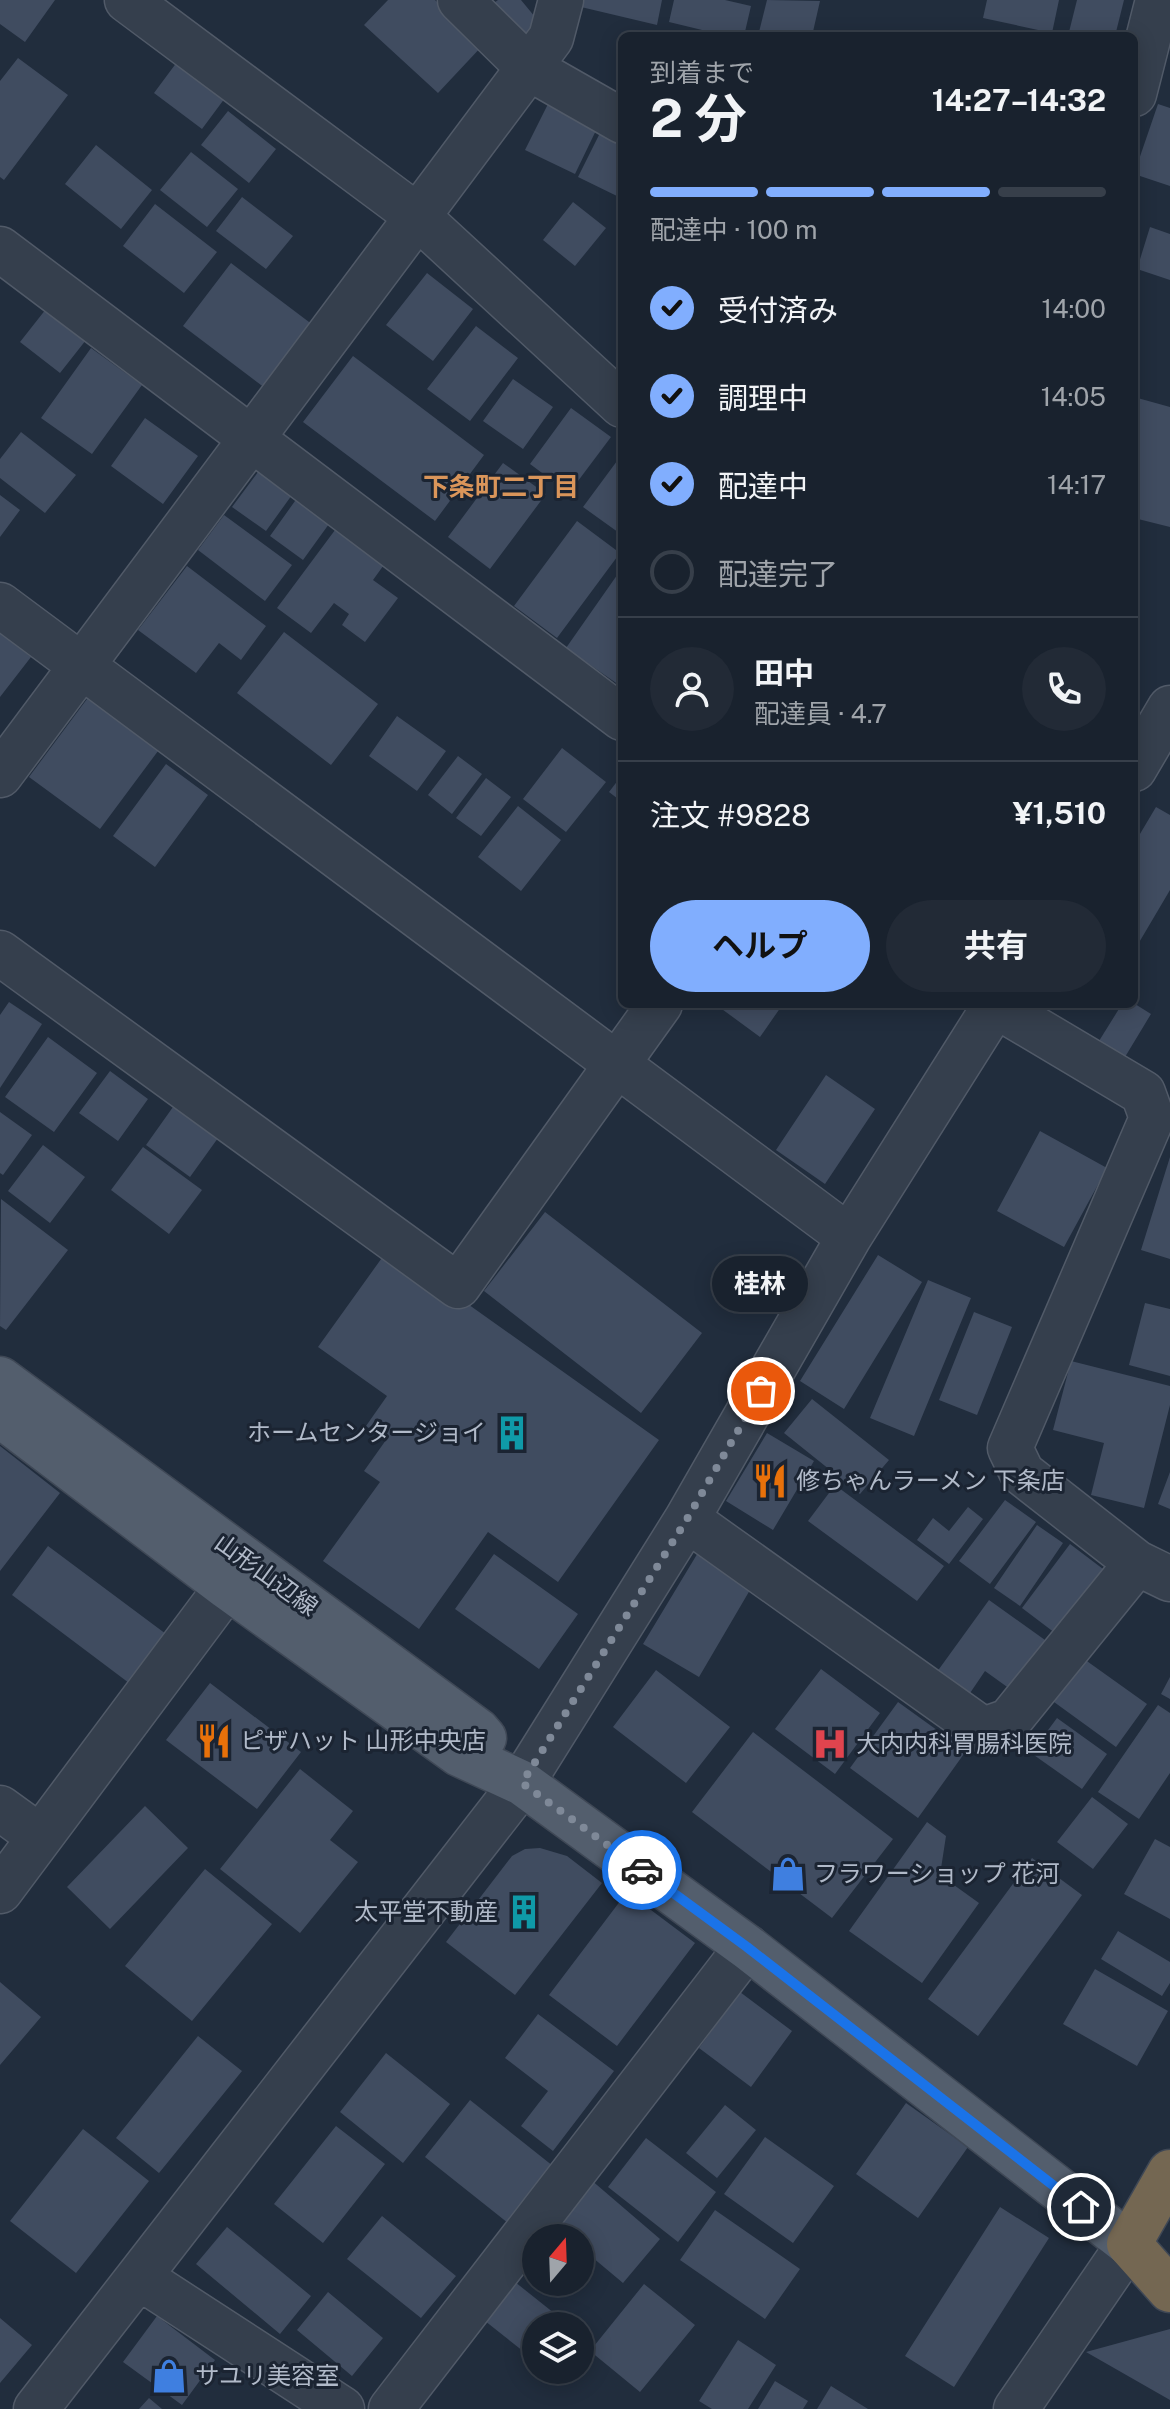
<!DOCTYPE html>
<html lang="ja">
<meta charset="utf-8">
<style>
:root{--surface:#19222e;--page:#222a36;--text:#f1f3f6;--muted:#9fa4aa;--line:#373f4a;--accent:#81aefe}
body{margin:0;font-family:"Public Sans","Noto Sans JP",sans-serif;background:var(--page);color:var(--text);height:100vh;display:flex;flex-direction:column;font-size:30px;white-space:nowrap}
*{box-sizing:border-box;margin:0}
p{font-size:26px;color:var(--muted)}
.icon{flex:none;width:44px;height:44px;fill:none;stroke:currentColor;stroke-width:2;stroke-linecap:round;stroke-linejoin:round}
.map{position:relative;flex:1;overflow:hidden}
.side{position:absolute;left:618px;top:32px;width:520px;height:976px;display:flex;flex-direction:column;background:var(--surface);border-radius:12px;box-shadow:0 4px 20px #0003,0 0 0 2px var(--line)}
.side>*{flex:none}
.needle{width:52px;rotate:19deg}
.controls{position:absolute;left:522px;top:2224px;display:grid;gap:16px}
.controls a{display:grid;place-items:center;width:72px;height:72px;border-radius:50%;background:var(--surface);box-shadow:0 4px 20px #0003,0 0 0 2px var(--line);font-size:40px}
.pin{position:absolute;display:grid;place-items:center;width:68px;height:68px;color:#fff;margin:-34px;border:4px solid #fff;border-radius:50%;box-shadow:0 2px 8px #0007}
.courier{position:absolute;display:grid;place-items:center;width:80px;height:80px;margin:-40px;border:6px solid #1a73e8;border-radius:50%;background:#fff;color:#222;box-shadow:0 2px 10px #0007}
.bubble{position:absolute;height:56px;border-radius:28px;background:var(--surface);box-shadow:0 4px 20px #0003,0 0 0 2px var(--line);font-size:26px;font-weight:700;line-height:56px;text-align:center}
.headline em{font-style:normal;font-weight:700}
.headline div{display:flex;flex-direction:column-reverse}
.headline{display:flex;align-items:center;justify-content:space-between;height:136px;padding:0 32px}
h1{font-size:52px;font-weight:700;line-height:60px}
.bar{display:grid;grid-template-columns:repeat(4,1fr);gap:12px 8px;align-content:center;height:96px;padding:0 32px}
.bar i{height:10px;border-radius:6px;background:var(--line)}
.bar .on{background:var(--accent)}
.bar p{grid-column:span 4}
.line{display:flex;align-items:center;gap:20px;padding:0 32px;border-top:2px solid var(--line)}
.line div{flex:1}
.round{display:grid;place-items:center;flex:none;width:84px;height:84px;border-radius:42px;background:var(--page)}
ol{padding:0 32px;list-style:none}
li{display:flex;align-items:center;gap:24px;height:88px}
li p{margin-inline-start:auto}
li .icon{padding:8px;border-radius:50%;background:var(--accent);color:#111;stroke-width:4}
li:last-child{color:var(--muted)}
li i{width:44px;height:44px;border:4px solid var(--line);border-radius:50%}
.primary-button{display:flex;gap:16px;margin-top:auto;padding:16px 32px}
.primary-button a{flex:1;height:92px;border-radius:48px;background:var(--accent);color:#111;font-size:32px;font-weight:700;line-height:92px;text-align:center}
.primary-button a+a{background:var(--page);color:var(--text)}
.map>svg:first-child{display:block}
</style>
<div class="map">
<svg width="1170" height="2409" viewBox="0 0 1170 2409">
<rect width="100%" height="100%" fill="#212d3d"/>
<path fill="#404c60" d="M0,0H55L25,42L0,24Z
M388,0H435L483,45L438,93L364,25Z
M498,0H521L540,23L520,39L491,5Z
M583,0H662L657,25L581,7Z
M674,0H725L751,6L744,36H727L669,22Z
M767,0L820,1L812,36H758Z
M987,0H1059L1052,33L983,18Z
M1077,0H1124L1115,36H1068Z
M18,58L68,95L4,180L0,177V81Z
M177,62L225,98L202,129L154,93Z
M553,94L602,118L575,174L525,150Z
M1158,104L1170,108V186L1134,174Z
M228,111L276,149L249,183L201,145Z
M603,127L622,136L621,198L578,177Z
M96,145L152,190L121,229L65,184Z
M191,152L238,189L207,227L160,190Z
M242,197L293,236L266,269L216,231Z
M573,202L606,228L575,266L543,240Z
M155,204L217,252L184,293L123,246Z
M1150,227L1170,234V280L1137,269Z
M231,263L313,325L265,388L183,326Z
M427,273L473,309L433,361L386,325Z
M46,309L86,340L60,373L20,342Z
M476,326L518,358L470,421L427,389Z
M91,348L142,385L92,454L41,418Z
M353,356L484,455L435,521L303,422Z
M513,379L553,407L523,449L483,421Z
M1134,397L1170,407V527L1134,518Z
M571,408L611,437L569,493L530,464Z
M145,418L198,456L163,504L111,466Z
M21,432L76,475L45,513L0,478V459Z
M617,461L622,464V535L583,507Z
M503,463L546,494L490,569L448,537Z
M264,464L297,488L266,531L232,507Z
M300,494L334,517L303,560L270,536Z
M0,495L20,510L0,537Z
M224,515L292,565L265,601L198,550Z
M577,521L620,553L557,638L514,606Z
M338,526L386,562L373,580L398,598L365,642L342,625L349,614L334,603L311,633L277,608Z
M187,566L266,626L241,660L219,643L196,673L138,630Z
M622,568V681L619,685L566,648Z
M284,632L378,704L331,765L237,693Z
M0,633L31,657L0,697Z
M90,695L161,747L100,829L29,777Z
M397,716L446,751L417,791L369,756Z
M562,748L606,782L566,832L523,799Z
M458,756L482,774L452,814L428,795Z
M166,764L208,795L155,867L113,836Z
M622,775V802L609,792Z
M486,778L511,797L481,836L456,818Z
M518,806L561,840L521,891L478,857Z
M1156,807L1170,815V890L1134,951V844Z
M9,1002L42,1024L0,1088V1015Z
M715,1004H783L760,1037Z
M1122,1004H1135L1151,1014L1125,1057L1099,1041Z
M48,1037L97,1073L54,1132L5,1097Z
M110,1071L148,1099L118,1141L79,1113Z
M826,1075L875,1109L825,1184L776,1150Z
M173,1107L218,1138L190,1177L146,1145Z
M0,1112L32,1135L3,1175L0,1173Z
M1040,1131L1107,1168L1064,1247L997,1211Z
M43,1145L85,1177L50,1223L8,1191Z
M143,1147L202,1190L169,1234L111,1190Z
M1170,1157V1259L1141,1250Z
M1,1199L68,1250L6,1330L0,1326Z
M545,1212L702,1333L641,1413L484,1291Z
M389,1248L659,1440L558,1582L488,1532L419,1629L323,1561L380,1482L364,1471L386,1440L366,1426L387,1396L318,1347Z
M878,1255L922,1282L844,1409L800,1381Z
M928,1280L971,1298L914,1436L870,1418Z
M1145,1303L1170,1309V1376L1129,1365Z
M974,1312L1012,1327L977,1415L939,1400Z
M1071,1361L1170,1386V1405L1144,1508L1091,1495L1104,1443L1053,1430Z
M812,1399L889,1460L860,1494L784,1433Z
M767,1433L814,1461L773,1530L726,1501Z
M0,1446L60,1493L0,1571Z
M1170,1472V1509L1158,1504Z
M835,1485L944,1566L917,1601L808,1521Z
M1005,1500L1036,1522L990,1584L959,1561Z
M968,1507L983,1519L949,1564L917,1540L933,1518L949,1531Z
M1037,1525L1063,1543L1020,1606L994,1588Z
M1070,1544L1103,1569L1055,1633L1022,1608Z
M48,1546L166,1634L129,1683L12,1595Z
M702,1546L757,1578L699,1677L643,1644Z
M494,1554L578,1614L539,1669L455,1609Z
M989,1600L1045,1640L1010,1689L985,1671L966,1699L934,1676Z
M1084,1659L1147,1704L1116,1747L1054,1702Z
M821,1669L880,1713L835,1774L775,1729Z
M656,1670L730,1727L686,1783L613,1727Z
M1170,1677V1699L1161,1694Z
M210,1683L301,1752L257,1809L166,1740Z
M898,1702L966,1751L918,1818L850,1768Z
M1158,1705L1170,1713V1773L1139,1819L1098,1792Z
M1057,1718L1107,1754L1082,1789L1031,1753Z
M753,1732L893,1839L832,1918L692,1812Z
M300,1769L353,1811L330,1840L358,1862L300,1933L220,1869Z
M1092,1797L1128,1824L1093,1869L1057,1842Z
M145,1806L188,1848L110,1929L67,1887Z
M927,1822L946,1836L940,1875L979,1903L922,1983L849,1931Z
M1155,1839L1170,1847V1919L1124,1894Z
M540,1848L567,1856L602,1883L515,1995L446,1942L512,1856L525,1849Z
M1032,1858L1082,1895L978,2036L928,1999Z
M205,1869L272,1924L192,2021L125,1966Z
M627,1892L695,1943L617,2046L549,1995Z
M1118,1931L1170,1962V1983L1162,1996L1101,1959Z
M1095,1969L1168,2011L1137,2066L1063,2024Z
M0,1982L41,2017L0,2065Z
M740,1992L792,2031L751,2087L699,2048Z
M538,2014L614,2071L553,2151L521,2126L548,2091L505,2058Z
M198,2036L242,2071L159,2173L116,2138Z
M386,2053L450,2104L403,2163L340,2112Z
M470,2100L553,2166L508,2223L425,2157Z
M906,2103L968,2147L918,2218L856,2174Z
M725,2105L756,2130L717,2178L686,2153Z
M336,2126L385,2164L323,2243L274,2204Z
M83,2129L149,2181L76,2273L10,2221Z
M765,2137L834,2186L793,2243L724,2194Z
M646,2138L716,2192L678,2242L608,2187Z
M590,2179L660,2239L623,2283L580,2247V2238H569L552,2223Z
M1000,2207L1049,2238L954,2387L905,2356Z
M715,2210L800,2269L765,2319L680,2260Z
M382,2216L456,2276L421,2318L347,2259Z
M227,2227L311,2296L280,2334L196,2264Z
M510,2278L564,2321L559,2326H536V2356L533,2359L480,2317Z
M644,2284L695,2325L640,2392L590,2351Z
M328,2292L383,2338L352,2376L297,2330Z
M157,2316L215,2360L182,2405L123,2362Z
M0,2318L32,2345L0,2383Z
M1170,2329V2400L1086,2352Z
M738,2340L776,2365L748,2409H712L699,2401Z
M775,2381L808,2401L803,2409H758Z
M831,2386L868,2409H817Z
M149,2398L162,2409H139Z"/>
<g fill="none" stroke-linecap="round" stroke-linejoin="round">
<g stroke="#515a68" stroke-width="47">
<path id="minor" d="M127,0L417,216L622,405
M460,0L529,68L622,121
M1134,94L1158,0
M0,249L622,718
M0,605L849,1237
M1134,769L1170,708
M0,775L551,38L561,0
M0,953L458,1286L660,1004
M995,1005L1143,1093L1152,1118L1010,1448L1022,1473L1137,1563L1170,1579
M687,1519L983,1730L1009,1721L1137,1563
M0,1808L40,1837
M0,1891L227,1587
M139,2277L342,2409
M36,2409L522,1783L687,1519L849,1237L996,1004
M391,2409L747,1947
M1016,2409L1129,2244"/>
</g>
<g stroke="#3f4856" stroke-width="47">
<path id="major" d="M0,1379L478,1731L484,1738
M0,1415L227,1587L459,1754L522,1783L747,1947L1129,2244"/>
</g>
<g stroke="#3e4755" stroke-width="47">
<path id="highway" d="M1129,2244L1170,2172
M1129,2244L1170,2290"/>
</g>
<use href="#minor" stroke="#353f4d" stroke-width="44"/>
<use href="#major" stroke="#535e6d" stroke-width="44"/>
<use href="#highway" stroke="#746752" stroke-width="44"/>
</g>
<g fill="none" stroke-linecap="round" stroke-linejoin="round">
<path stroke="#7f8998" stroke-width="8" stroke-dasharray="0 14.4" d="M642,1870L522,1783L687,1519L761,1391"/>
<path stroke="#1a73e8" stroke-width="10" d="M642,1870L747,1947L1081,2207"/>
</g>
<defs>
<g id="building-bare" transform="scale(2.76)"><path d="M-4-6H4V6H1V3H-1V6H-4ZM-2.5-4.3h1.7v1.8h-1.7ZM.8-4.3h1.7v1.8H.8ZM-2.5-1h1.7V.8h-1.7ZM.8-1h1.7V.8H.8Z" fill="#0f9aa8" stroke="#1b2432" stroke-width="2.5" paint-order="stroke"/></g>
<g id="restaurant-bare" transform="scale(2.76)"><path d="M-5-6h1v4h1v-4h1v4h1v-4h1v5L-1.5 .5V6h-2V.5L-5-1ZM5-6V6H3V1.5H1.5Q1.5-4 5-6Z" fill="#e8710a" stroke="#1b2432" stroke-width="2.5" paint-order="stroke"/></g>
<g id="hospital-bare" transform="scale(2.76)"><path d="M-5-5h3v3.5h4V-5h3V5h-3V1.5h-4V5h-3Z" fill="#e0444e" stroke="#1b2432" stroke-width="2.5" paint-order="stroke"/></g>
<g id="shop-bare" transform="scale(2.76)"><path d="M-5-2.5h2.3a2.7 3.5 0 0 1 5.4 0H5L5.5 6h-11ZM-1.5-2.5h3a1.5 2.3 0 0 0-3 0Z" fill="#3f7fe0" stroke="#1b2432" stroke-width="2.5" paint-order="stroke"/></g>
</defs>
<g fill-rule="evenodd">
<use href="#building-bare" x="512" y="1433"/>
<use href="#restaurant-bare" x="770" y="1481"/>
<use href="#restaurant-bare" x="214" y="1741"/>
<use href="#hospital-bare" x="830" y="1744"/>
<use href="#shop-bare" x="788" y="1874"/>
<use href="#building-bare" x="524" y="1912"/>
<use href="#shop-bare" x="169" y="2376"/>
</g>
<g text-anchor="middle" stroke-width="6" stroke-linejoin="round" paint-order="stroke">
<g font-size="24" fill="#b1bac9" stroke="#1b2432" text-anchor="start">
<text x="486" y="1441" text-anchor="end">ホームセンタージョイ</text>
<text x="796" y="1489">修ちゃんラーメン 下条店</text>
<text x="240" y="1749">ピザハット 山形中央店</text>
<text x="856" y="1752">大内内科胃腸科医院</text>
<text x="814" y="1882">フラワーショップ 花河</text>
<text x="498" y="1920" text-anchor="end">太平堂不動産</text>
<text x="195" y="2384">サユリ美容室</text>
</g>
<g font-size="24" fill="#b1bac9" stroke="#1b2432">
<text transform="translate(266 1575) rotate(36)" y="8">山形山辺線</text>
</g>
<g font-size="26" font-weight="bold" fill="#da955a" stroke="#1b2432">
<text x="501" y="496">下条町二丁目</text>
</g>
</g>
</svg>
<div class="controls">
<a><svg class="needle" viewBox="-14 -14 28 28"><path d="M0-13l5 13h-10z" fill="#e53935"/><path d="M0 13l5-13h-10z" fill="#9fa4aa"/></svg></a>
<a><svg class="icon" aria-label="layers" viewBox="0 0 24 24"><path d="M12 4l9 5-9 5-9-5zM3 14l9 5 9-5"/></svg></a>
</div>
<div class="pin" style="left:761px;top:1391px;background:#ea580c"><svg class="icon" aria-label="bag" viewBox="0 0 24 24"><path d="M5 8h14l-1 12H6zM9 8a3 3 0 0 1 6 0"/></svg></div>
<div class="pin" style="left:1081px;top:2207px;background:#1f2937"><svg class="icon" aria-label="home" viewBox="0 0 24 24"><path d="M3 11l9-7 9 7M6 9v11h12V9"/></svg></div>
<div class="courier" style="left:642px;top:1870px"><svg class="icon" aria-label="car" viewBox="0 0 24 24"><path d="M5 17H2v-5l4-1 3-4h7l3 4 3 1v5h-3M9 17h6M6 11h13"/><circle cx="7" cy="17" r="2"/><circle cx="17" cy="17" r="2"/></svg></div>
<div class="bubble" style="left:712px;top:1256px;width:96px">桂林</div>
<section class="side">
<div class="headline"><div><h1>2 分</h1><p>到着まで</p></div><em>14:27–14:32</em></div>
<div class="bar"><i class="on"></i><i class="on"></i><i class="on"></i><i></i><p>配達中 · 100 m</p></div>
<ol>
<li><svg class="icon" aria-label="check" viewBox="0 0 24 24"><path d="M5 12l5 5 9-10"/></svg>受付済み<p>14:00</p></li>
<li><svg class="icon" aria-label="check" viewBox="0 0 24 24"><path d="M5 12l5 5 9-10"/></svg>調理中<p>14:05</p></li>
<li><svg class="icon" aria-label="check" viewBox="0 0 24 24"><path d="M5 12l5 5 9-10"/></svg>配達中<p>14:17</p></li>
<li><i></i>配達完了</li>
</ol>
<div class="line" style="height:144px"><a class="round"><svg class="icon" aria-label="person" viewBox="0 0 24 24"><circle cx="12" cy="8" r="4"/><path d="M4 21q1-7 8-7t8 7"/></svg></a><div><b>田中</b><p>配達員 · 4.7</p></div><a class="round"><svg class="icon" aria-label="phone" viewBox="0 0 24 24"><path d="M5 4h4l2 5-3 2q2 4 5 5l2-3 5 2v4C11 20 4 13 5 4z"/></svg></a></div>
<div class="line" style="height:104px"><div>注文 #9828</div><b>¥1,510</b></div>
<div class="primary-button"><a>ヘルプ</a><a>共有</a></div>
</section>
</div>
